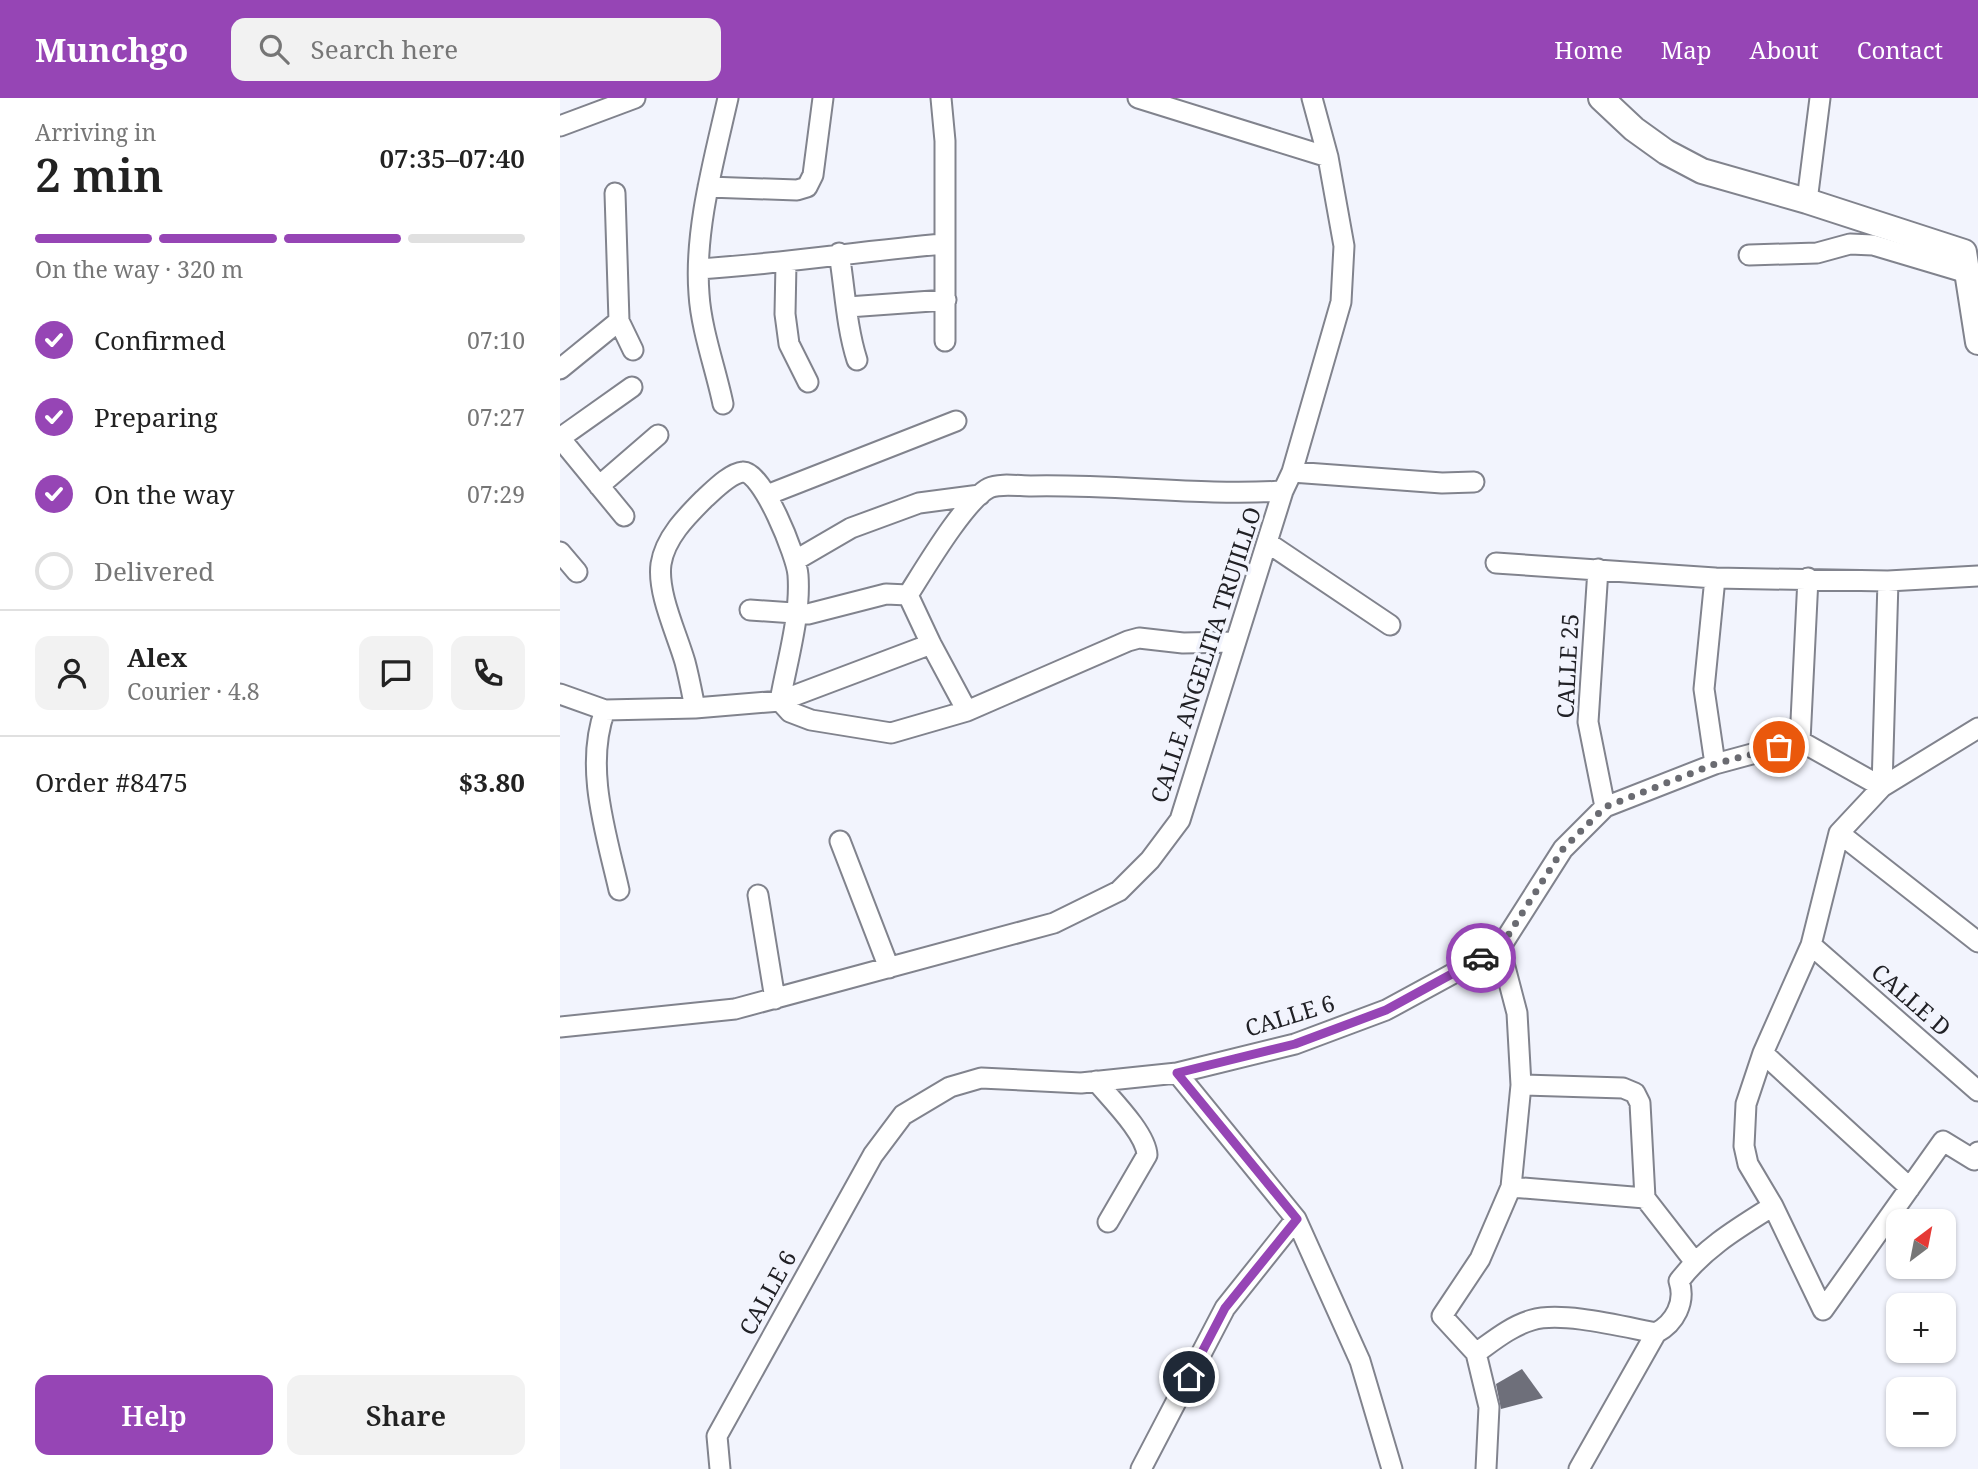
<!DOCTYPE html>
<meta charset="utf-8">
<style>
:root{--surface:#fff;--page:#f2f2f2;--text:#222;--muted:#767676;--line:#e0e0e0;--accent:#9645b5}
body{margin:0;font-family:"Noto Serif",serif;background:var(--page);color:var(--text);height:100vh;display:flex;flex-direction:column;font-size:26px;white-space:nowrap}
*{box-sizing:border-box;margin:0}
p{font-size:23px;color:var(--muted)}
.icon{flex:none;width:38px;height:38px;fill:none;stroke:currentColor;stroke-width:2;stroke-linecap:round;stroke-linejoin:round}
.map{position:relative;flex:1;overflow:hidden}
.details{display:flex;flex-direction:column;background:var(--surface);width:560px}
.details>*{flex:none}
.needle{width:46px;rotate:32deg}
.controls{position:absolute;left:1326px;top:1111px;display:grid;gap:14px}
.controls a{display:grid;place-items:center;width:70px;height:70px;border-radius:14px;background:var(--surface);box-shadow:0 2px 5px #0004;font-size:35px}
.pin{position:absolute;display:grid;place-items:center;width:60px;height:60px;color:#fff;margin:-30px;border:4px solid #fff;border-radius:50%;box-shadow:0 2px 7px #0007}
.courier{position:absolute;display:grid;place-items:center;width:70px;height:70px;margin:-35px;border:5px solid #9645b5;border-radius:50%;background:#fff;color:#222;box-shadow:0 2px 9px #0007}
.overview em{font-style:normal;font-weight:600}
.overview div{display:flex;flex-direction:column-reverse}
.overview{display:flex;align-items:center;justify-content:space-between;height:119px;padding:0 35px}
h1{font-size:46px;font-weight:600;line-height:52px}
.bar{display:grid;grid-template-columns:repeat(4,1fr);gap:10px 7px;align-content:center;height:84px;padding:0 35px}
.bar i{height:9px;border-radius:5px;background:var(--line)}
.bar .on{background:var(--accent)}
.bar p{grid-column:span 4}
.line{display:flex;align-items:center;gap:18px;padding:0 35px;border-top:2px solid var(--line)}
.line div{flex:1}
.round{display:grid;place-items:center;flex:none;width:74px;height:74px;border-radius:14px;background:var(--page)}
ol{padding:0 35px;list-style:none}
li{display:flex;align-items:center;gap:21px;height:77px}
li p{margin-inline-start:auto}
li .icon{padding:7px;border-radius:50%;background:var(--accent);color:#fff;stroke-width:4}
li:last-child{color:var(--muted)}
li i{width:38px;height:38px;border:4px solid var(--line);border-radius:50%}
.cta{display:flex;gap:14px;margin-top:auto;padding:14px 35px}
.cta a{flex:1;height:80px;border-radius:14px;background:var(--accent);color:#fff;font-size:28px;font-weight:600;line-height:80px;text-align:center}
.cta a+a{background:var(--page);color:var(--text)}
header{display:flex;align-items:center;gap:42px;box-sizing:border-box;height:98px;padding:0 35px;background:var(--accent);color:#fff}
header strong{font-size:33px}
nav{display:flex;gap:38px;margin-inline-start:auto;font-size:24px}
.search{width:490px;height:63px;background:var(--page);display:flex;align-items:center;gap:18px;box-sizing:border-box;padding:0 24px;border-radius:14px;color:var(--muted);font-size:26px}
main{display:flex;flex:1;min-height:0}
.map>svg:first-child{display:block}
</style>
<header>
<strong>Munchgo</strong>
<div class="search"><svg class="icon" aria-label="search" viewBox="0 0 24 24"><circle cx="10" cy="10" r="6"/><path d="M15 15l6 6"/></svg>Search here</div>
<nav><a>Home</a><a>Map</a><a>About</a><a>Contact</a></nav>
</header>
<main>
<section class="details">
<div class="overview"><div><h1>2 min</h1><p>Arriving in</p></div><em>07:35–07:40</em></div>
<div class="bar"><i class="on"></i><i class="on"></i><i class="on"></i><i></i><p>On the way · 320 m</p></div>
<ol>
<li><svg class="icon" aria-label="check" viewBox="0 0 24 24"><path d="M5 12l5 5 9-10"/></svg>Confirmed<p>07:10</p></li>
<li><svg class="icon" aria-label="check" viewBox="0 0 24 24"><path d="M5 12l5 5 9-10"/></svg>Preparing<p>07:27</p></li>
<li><svg class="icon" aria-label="check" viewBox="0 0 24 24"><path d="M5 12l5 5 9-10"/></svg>On the way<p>07:29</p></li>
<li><i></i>Delivered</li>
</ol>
<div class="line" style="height:126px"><a class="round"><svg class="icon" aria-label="person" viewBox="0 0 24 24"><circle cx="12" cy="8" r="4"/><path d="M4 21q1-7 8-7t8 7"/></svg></a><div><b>Alex</b><p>Courier · 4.8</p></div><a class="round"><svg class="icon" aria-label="chat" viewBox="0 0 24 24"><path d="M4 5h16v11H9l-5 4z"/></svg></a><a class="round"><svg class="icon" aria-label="phone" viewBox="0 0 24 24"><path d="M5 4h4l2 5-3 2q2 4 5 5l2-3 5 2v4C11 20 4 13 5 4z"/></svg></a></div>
<div class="line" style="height:91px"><div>Order #8475</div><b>$3.80</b></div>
<div class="cta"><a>Help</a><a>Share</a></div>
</section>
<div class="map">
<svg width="1418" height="1371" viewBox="0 0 1418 1371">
<rect width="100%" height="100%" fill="#f2f4fd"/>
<path fill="#6e6f7a" d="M962,1271L983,1300L941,1311L936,1286Z"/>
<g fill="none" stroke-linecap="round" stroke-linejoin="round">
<g stroke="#81838d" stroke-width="23">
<path id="minor" d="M381,0L385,43V243
M578,0L768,59
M0,28L75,0
M148,89L237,92L247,89L253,77L263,0
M55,95L59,223L73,252
M1247,103L1260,0
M279,155C285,191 286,227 297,262
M1189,157L1257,155L1290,146L1313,147L1407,175
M226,165L225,216L229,246L248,284
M139,171C221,166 301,153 384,146
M288,209L386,202
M0,271L59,223
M163,306C156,272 141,231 139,196C134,133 154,62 168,0
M0,340L64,418
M0,340L72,289
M732,374L882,385L914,384
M39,388L98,337
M207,397L396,323
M708,445L830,527
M0,454L17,474
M236,462L291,430L359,405L420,397
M936,465L1155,480L1328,483L1418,478
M1038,471L1028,624L1045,709
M1155,480L1144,591L1155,666
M348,497C364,472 405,402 429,390C439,385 459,388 471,388C555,386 639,398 723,393
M190,512L248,516L326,496L348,497L371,546L407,613L568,543L579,540L623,545L675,544
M371,546L220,603L135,610C132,595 129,579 125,564C117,536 97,495 101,466C105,440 126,419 144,401C153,393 170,375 183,374C202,372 237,459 238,477C241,518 227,563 220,603L230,614L251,622L331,635L407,613
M0,596L45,612
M1240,643L1248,480
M1322,689L1328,483
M1279,735L1418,844
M280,743L329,870
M59,792C46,735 24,669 45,612L135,610
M198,797L215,901
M1251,847L1418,993
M0,929L175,911L494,825L559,793L590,762L620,722L723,393L732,374L781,204L784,148L768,59L752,0
M1203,955L1350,1090
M617,975L736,1121L800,1263L832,1371
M536,983C550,1000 586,1035 587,1057L548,1124
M961,987L1063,990L1075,995L1080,1005L1085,1100L1134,1163
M951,1089L1085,1100
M1213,1108L1263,1212L1383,1043L1414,1062L1418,1054
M916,1255L882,1218L920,1161L951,1089L961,987L957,915L940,850
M160,1371L157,1338L313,1057L343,1017L390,989L421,980L521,985L617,975L735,946L826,912L940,850L1003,751L1045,709L1155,666L1240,643L1322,689
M581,1371L665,1210L736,1121
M926,1371L929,1309L916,1255C933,1243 951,1228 972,1222C1002,1213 1064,1229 1096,1235
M1019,1371L1096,1235C1115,1225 1126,1204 1119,1183C1144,1150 1178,1130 1213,1108L1188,1066L1184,1048L1186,1006L1203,955L1251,847L1279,735L1322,689L1418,630"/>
</g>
<g stroke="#81838d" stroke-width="28">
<path id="major" d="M1041,0L1074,31L1106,54L1142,73L1247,103L1404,154
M1404,154L1418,244"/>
</g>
<use href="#minor" stroke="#fff" stroke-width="19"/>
<use href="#major" stroke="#fff" stroke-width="24"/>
</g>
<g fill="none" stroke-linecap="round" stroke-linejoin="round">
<path stroke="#6a6b71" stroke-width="7" stroke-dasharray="0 12.6" d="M921,860L940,850L1003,751L1045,709L1155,666L1219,649"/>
<path stroke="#9645b5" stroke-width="9" d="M629,1279L665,1210L737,1121L617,975L735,946L826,912L921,860"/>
</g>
<g text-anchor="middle" stroke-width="7" stroke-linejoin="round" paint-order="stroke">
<g font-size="23" fill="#212126" stroke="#f2f4fd">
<text transform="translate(646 557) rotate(-72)" y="8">CALLE ANGELITA TRUJILLO</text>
<text transform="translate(1008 568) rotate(-87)" y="8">CALLE 25</text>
<text transform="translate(1351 902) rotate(41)" y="8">CALLE D</text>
<text transform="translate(730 918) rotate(-17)" y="8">CALLE 6</text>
<text transform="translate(208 1195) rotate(-61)" y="8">CALLE 6</text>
</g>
</g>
</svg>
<div class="controls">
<a><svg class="needle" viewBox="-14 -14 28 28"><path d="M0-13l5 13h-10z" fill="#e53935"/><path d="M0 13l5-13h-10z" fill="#767676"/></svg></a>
<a>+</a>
<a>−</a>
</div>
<div class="pin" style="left:1219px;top:649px;background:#ea580c"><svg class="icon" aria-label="bag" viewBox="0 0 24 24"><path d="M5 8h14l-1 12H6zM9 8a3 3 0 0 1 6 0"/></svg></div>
<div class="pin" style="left:629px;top:1279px;background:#1f2937"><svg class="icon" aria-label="home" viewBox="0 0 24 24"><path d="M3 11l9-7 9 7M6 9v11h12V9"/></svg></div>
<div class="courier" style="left:921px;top:860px"><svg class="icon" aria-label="car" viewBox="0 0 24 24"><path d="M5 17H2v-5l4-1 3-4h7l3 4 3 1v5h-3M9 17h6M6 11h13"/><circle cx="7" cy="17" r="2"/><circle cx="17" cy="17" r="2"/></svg></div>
</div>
</main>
